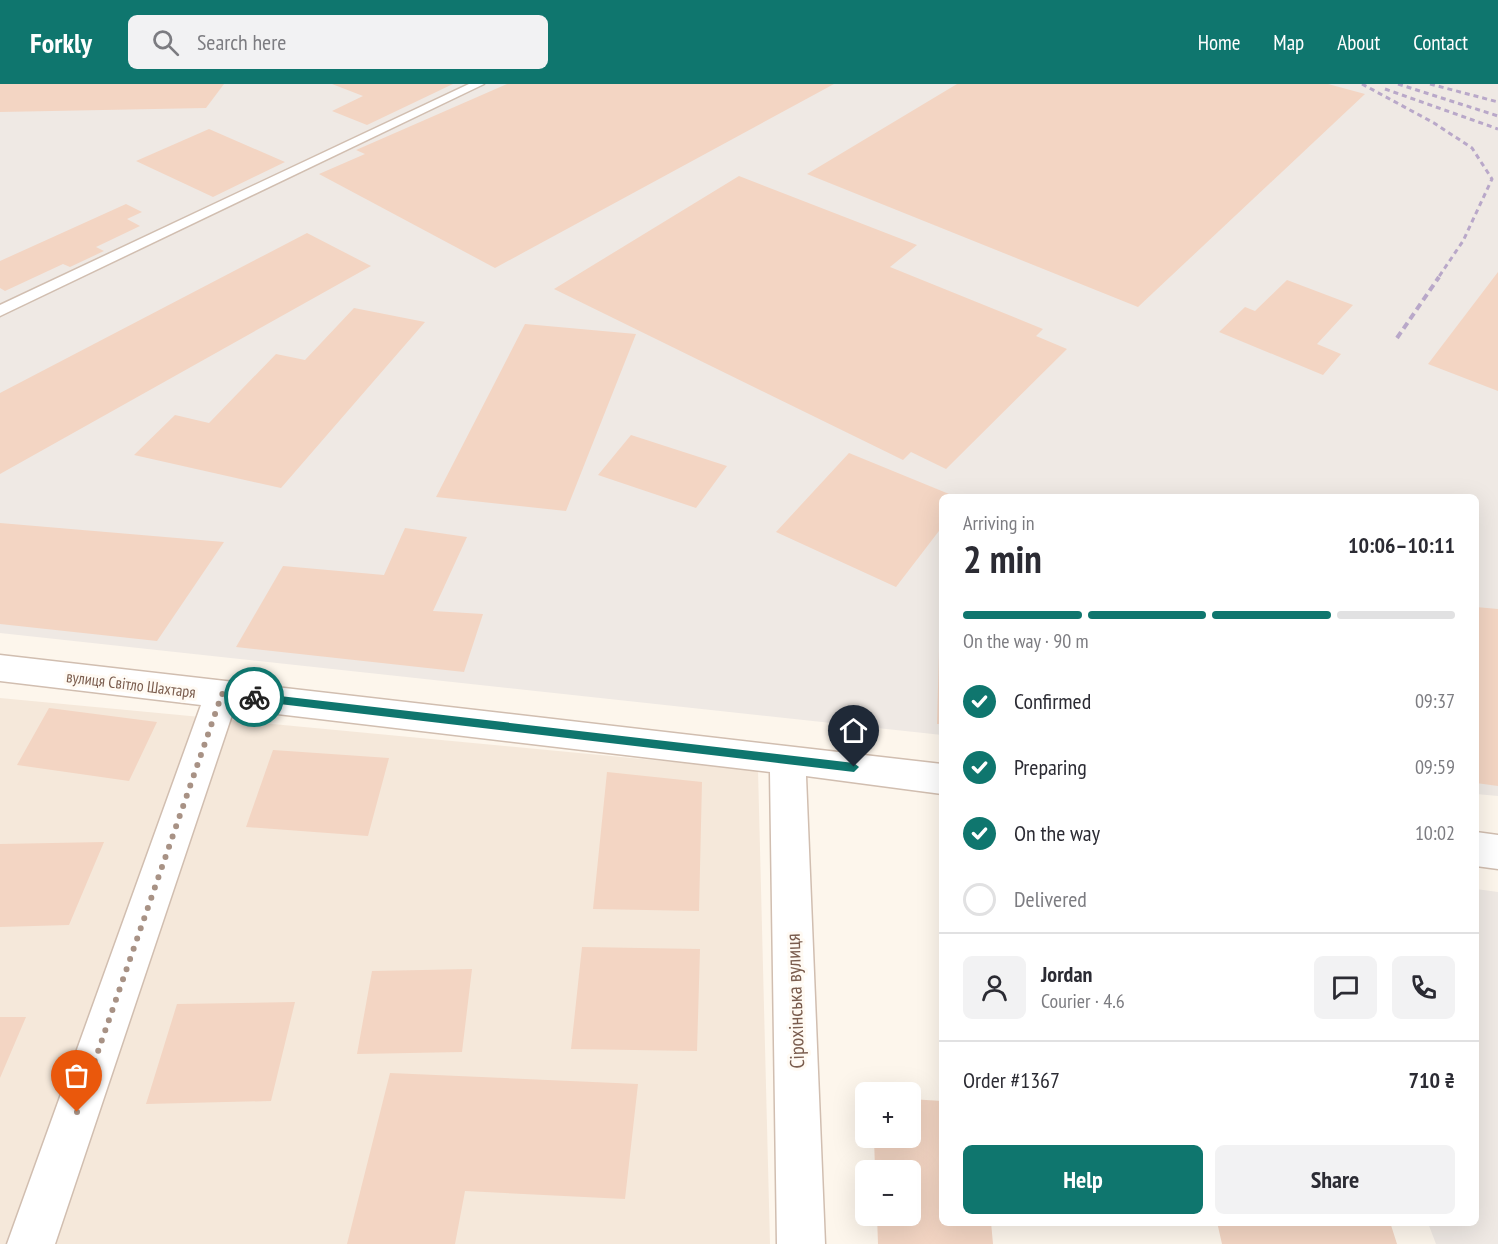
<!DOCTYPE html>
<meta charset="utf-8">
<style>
:root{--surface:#fff;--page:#f2f2f3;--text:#2b2b33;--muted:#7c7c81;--line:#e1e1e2;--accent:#0f766e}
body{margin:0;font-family:"PT Sans Narrow",sans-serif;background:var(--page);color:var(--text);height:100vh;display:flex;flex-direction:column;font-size:22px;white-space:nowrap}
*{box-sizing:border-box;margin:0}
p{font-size:20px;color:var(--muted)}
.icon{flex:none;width:33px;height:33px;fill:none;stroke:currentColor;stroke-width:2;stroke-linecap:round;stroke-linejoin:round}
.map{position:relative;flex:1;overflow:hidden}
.drawer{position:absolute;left:939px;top:410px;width:540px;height:732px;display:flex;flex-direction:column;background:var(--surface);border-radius:9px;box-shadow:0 6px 24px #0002}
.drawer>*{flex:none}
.fabs{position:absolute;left:855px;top:998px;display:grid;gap:12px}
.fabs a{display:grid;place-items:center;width:66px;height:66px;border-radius:9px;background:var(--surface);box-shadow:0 6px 24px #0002;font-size:30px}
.pin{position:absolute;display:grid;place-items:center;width:51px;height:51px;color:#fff;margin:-62px -26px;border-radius:50% 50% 50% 0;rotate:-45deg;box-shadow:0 0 6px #0007}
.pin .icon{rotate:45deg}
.courier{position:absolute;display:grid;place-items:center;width:60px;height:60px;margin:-30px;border:4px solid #0f766e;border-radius:50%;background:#fff;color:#222;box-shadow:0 2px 8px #0007}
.overview em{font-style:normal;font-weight:800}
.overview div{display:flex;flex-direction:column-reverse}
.overview{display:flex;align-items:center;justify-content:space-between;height:102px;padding:0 24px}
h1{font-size:39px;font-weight:800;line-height:45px}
.bar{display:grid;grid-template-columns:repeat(4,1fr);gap:9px 6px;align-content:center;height:72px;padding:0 24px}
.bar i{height:8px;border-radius:4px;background:var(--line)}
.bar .selected{background:var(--accent)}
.bar p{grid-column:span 4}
.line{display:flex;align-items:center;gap:15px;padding:0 24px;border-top:2px solid var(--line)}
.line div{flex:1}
.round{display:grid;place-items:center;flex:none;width:63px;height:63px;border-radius:9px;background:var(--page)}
ol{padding:0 24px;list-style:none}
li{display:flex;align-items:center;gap:18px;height:66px}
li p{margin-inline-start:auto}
li .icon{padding:6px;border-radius:50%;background:var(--accent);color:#fff;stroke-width:4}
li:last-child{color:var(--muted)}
li i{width:33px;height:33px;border:3px solid var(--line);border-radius:50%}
.primary-button{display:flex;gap:12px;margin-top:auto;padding:12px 24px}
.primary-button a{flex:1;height:69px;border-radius:9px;background:var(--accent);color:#fff;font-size:24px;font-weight:800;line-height:69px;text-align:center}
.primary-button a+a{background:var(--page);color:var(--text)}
header{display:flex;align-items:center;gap:36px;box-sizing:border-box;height:84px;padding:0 30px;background:var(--accent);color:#fff}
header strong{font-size:28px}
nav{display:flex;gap:33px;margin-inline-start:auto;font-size:21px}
.search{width:420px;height:54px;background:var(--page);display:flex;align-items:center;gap:15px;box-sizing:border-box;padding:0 21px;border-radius:9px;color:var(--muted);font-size:22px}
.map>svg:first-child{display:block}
</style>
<header>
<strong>Forkly</strong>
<div class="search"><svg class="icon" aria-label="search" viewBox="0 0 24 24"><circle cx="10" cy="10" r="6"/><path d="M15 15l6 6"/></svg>Search here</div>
<nav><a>Home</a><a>Map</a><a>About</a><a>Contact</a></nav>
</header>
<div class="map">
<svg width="1498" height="1160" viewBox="0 0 1498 1160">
<rect width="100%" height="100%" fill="#fdf6ec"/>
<path fill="#f5e8da" d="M0,614L758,686L770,1160H0Z"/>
<path fill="#efe9e4" d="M0,0H1498V712L1476,710V412H942V651L0,549Z
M1476,805L1498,808V1160H1436L1428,1139L1476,1138Z"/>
<path fill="#f3d5c3" d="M0,0H224L206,24L0,28Z
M332,0H453L367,41L332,27L363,12Z
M507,0H834L495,184L319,90L365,70L356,66Z
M957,0H1328L1365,10L1138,223L807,90Z
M209,45L285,78L213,113L136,77Z
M739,92L917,161L890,183L1043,245L1036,252L1067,265L946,385L911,368L903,376L554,205Z
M126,120L142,128L127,135L140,142L96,163L104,167L70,183L63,180L5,207L0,204V177Z
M307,149L371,182L0,390V309Z
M1498,188V307L1428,280Z
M1287,196L1353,221L1317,260L1341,270L1323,291L1219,248L1245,223L1255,227Z
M354,224L425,238L281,404L134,371L175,331L209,339L276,270L305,276Z
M525,240L636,250L566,427L436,413Z
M631,351L727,382L696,424L598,391Z
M849,369L954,412H942V443L896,503L776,448Z
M0,439L224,458L157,557L0,540Z
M405,444L467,453L433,527L483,530L464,588L236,563L283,482L384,491Z
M1476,523L1498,525V702L1476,699Z
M939,567H942V640H937Z
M49,624L157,638L129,697L17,681Z
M273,666L389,674L368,752L246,743Z
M607,688L702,698L699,827L593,825Z
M104,758L69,841L0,843V760Z
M582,863L700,865L697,967L571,965Z
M472,885L462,968L357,970L372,887Z
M295,918L271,1017L146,1020L177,920Z
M0,933H26L0,994Z
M390,989L638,1000L625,1115L465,1107L455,1160H347Z
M910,1015L942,1017V1138H991L993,1160H878L877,1131H910V1086H875L874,1053H910Z
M1217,1138H1390L1397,1160H1222Z"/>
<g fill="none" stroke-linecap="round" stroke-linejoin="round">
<g stroke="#d1beb0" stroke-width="3">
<path id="service" d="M469,0H484L0,232V221Z"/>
</g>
<g stroke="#d1beb0" stroke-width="3">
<path id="minor" d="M0,571L942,680V710L806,692L825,1160H777L770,688L234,625L55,1160H7L201,621L0,597Z
M1476,748L1498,751V785L1476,782Z"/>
</g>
<use href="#service" fill="#fff" fill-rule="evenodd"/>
<use href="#minor" fill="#fff" fill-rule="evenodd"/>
<path stroke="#b9a8c9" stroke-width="3" stroke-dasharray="5 4" stroke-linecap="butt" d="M1362,0L1434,39L1472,64L1492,95L1463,157L1438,194
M1398,0L1498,32
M1430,0L1498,18
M1385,5L1498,45"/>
<path stroke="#b9a8c9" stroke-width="4" stroke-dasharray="7 4.5" stroke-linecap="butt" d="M1397,254L1439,193"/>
</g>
<path fill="#0f766e" d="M254,609L854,679L859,683L854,688L254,617L249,613Z"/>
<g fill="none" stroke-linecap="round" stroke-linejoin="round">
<path stroke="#a89285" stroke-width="6" stroke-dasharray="0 10.8" d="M77,1028L222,610L254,613"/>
</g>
<g text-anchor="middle" stroke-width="6" stroke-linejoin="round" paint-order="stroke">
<g font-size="16" fill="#7a5c4d" stroke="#fffaf3">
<text transform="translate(131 600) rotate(7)" y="6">вулиця Світло Шахтаря</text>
</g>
<g font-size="20" fill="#7a5c4d" stroke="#fffaf3">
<text transform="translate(795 917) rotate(-92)" y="7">Сірохінська вулиця</text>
</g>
</g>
</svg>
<div class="fabs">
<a>+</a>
<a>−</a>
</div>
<div class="pin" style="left:77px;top:1028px;background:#ea580c"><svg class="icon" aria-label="bag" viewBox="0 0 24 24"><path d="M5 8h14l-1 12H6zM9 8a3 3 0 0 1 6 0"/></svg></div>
<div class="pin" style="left:854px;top:683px;background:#1f2937"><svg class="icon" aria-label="home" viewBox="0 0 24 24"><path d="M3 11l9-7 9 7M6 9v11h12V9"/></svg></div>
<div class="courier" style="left:254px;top:613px"><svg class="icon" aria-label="bike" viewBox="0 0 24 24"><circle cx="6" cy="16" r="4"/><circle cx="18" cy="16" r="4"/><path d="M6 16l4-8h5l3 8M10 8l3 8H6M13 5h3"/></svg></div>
<section class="drawer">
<div class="overview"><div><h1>2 min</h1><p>Arriving in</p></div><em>10:06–10:11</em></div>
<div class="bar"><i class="selected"></i><i class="selected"></i><i class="selected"></i><i></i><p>On the way · 90 m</p></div>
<ol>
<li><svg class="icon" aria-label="check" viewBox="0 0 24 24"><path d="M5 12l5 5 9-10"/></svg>Confirmed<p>09:37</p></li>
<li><svg class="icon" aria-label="check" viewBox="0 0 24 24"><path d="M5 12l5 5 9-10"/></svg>Preparing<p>09:59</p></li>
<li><svg class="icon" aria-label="check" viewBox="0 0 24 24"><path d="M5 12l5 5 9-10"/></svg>On the way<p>10:02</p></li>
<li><i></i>Delivered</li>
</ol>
<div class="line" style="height:108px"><a class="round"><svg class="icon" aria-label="person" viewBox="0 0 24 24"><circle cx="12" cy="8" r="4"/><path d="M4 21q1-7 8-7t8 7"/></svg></a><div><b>Jordan</b><p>Courier · 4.6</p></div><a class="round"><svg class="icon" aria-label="chat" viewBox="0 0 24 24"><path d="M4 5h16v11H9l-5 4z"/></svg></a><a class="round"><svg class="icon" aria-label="phone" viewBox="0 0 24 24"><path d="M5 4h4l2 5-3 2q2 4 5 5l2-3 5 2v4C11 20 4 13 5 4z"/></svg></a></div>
<div class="line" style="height:78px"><div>Order #1367</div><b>710 ₴</b></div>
<div class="primary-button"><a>Help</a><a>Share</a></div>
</section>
</div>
